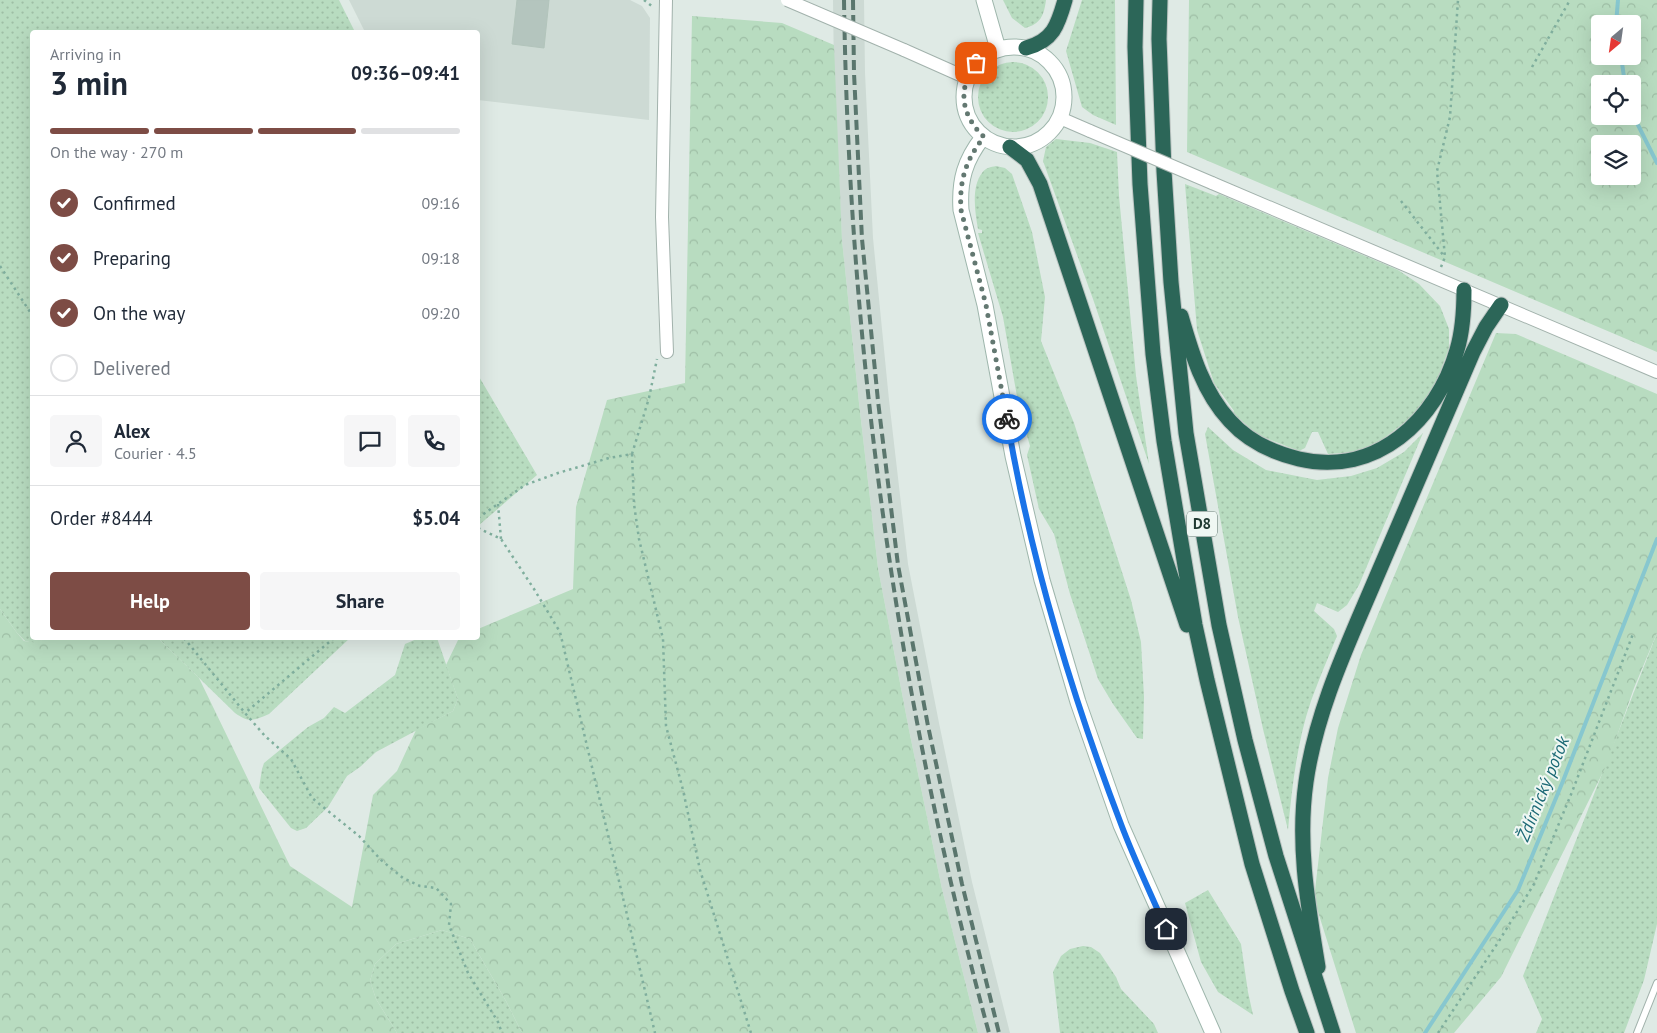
<!DOCTYPE html>
<meta charset="utf-8">
<style>
:root{--surface:#fff;--page:#f6f6f7;--text:#1f2937;--muted:#747a83;--line:#e0e1e3;--accent:#7d4c45}
body{margin:0;font-family:"PT Sans",sans-serif;background:var(--page);color:var(--text);height:100vh;display:flex;flex-direction:column;font-size:19px;white-space:nowrap}
*{box-sizing:border-box;margin:0}
p{font-size:16px;color:var(--muted)}
.icon{flex:none;width:28px;height:28px;fill:none;stroke:currentColor;stroke-width:2;stroke-linecap:round;stroke-linejoin:round}
.map{position:relative;flex:1;overflow:hidden}
.panel{position:absolute;left:30px;top:30px;width:450px;height:610px;display:flex;flex-direction:column;background:var(--surface);border-radius:5px;box-shadow:0 5px 20px #0002}
.panel>*{flex:none}
.needle{width:32px;rotate:209deg}
.controls{position:absolute;left:1591px;top:15px;display:grid;gap:10px}
.controls a{display:grid;place-items:center;width:50px;height:50px;border-radius:5px;background:var(--surface);box-shadow:0 5px 20px #0002;font-size:25px}
.pin{position:absolute;display:grid;place-items:center;width:42px;height:42px;color:#fff;margin:-21px;border-radius:10px;box-shadow:0 2px 8px #0006}
.courier{position:absolute;display:grid;place-items:center;width:50px;height:50px;margin:-25px;border:4px solid #1a73e8;border-radius:50%;background:#fff;color:#222;box-shadow:0 1px 6px #0007}
.head em{font-style:normal;font-weight:800}
.head div{display:flex;flex-direction:column-reverse}
.head{display:flex;align-items:center;justify-content:space-between;height:85px;padding:0 20px}
h1{font-size:32px;font-weight:800;line-height:38px}
.bar{display:grid;grid-template-columns:repeat(4,1fr);gap:8px 5px;align-content:center;height:60px;padding:0 20px}
.bar i{height:6px;border-radius:4px;background:var(--line)}
.bar .selected{background:var(--accent)}
.bar p{grid-column:span 4}
.line{display:flex;align-items:center;gap:12px;padding:0 20px;border-top:1px solid var(--line)}
.line div{flex:1}
.round{display:grid;place-items:center;flex:none;width:52px;height:52px;border-radius:5px;background:var(--page)}
ol{padding:0 20px;list-style:none}
li{display:flex;align-items:center;gap:15px;height:55px}
li p{margin-inline-start:auto}
li .icon{padding:5px;border-radius:50%;background:var(--accent);color:#fff;stroke-width:4}
li:last-child{color:var(--muted)}
li i{width:28px;height:28px;border:2px solid var(--line);border-radius:50%}
.button{display:flex;gap:10px;margin-top:auto;padding:10px 20px}
.button a{flex:1;height:58px;border-radius:5px;background:var(--accent);color:#fff;font-size:20px;font-weight:800;line-height:58px;text-align:center}
.button a+a{background:var(--page);color:var(--text)}
.map>svg:first-child{display:block}
</style>
<div class="map">
<svg width="1657" height="1033" viewBox="0 0 1657 1033">
<defs>
<pattern id="grass-dots" width="8" height="8" patternUnits="userSpaceOnUse" patternTransform="scale(1.25)"><rect width="8" height="8" fill="#b8dcc0"/><path d="M2 2h.1M6 6h.1" fill="none" stroke="#9ebea5" stroke-width="1.8" stroke-linecap="round"/></pattern>
<pattern id="forest-crowns" width="20" height="18" patternUnits="userSpaceOnUse" patternTransform="scale(1.25)"><rect width="20" height="18" fill="#b8dcc0"/><path d="M2 6a3 3 0 1 1 6 0M12 15a3 3 0 1 1 6 0" fill="none" stroke="#9ebea5"/></pattern>
</defs>
<rect width="100%" height="100%" fill="#dfeae5"/>
<path fill="#cddad4" d="M349,0H630L642,6L650,18L649,120L478,100V32H365Z
M833,0H864L865,73L873,238L889,400L908,564L939,723L972,882L1010,1033H978L942,889L909,730L878,568L859,403L842,240L834,74Z"/>
<path fill="url(#grass-dots)" d="M0,0H339L355,32H32V638H44L38,644L25,641L17,633L0,609Z
M1003,0H1046C1044,15 1041,24 1025,28L1012,18Z
M1082,0H1115L1116,125L1093,115L1082,107L1066,51Z
M978 97a35 35 0 1 1 70 0a35 35 0 1 1-70 0Z
M1056,139L1090,143L1117,152L1119,196L1136,376L1149,464L1093,299L1043,161L1046,147Z
M996,166L1005,168L1012,174L1032,232L1045,297L1041,341L1074,423L1131,600L1141,642L1144,697L1143,739L1137,738L1113,704L1098,679L1070,594L1054,534L1039,509L1027,455L1030,446L1019,408L1003,317L978,233H982V230L978,229C975,212 971,187 982,173C985,168 991,167 996,166Z
M1185,184L1216,196L1219,194L1398,270L1419,284L1440,306L1449,329V348L1438,378L1417,413L1375,445L1355,452L1328,454L1318,432H1312L1305,448L1299,451L1258,435L1233,413L1234,411L1214,383L1197,330Z
M478,375L537,475L478,526Z
M1208,427L1233,450L1266,470L1317,480L1351,476L1377,468L1404,452L1423,433L1359,585L1347,605L1338,612L1317,603L1314,611L1334,629L1337,636C1328,658 1319,679 1311,701C1297,742 1292,787 1288,830L1263,729L1238,617L1205,434Z
M1657,633V924L1644,980L1624,1033H1536L1542,1019L1523,976Z
M158,638H350L269,714C253,721 249,723 235,713Z
M419,638H437L458,699L453,711L376,752L360,767L347,776L328,807L306,828L297,831L291,828L259,788L262,769L264,763L308,727L324,718L334,707L345,713L395,675L405,644Z
M1208,890L1241,944L1248,992L1253,1015L1218,992L1201,962L1185,903Z
M442,930L470,939L506,1001L522,1033H397L376,999L370,981L375,964L396,944Z
M1083,946L1091,947L1100,953L1116,977L1121,989L1154,1024L1158,1033H1060L1053,972L1061,956L1070,949Z"/>
<path fill="url(#forest-crowns)" fill-rule="evenodd" d="M1189,0H1657V352L1187,152ZM1600,24H1632V56H1600ZM1600,84H1632V116H1600ZM1600,144H1632V176H1600Z
M692,16L782,23L834,45L842,240L859,403L878,568L909,730L942,889L978,1033H522L506,1001L470,939L442,930L396,944L375,964L370,981L376,999L397,1033H0V609L17,633L24,641L38,643L44,638H158L199,678L290,866L352,907L373,795L397,771L416,730L453,711L458,699L446,665L459,638H478V629L573,589L576,507L607,400L685,383Z
M1496,333L1516,334L1657,394V633L1634,688L1607,764L1501,977L1454,1033H1356L1314,899L1328,778L1338,728L1361,655Z"/>
<g fill="none" stroke-linecap="round" stroke-linejoin="round">
<path stroke="#87c7cf" stroke-width="4" d="M1616,24L1618,0
M1621,56L1625,84
M1632,113L1657,163
M1425,1033L1518,890L1563,781L1657,539"/>
</g>
<path fill="#b4c5be" stroke="#b2c4bb" d="M517,0H549L544,48L512,44Z"/>
<g fill="none" stroke-linecap="round" stroke-linejoin="round">
<g stroke="#a2b2ac" stroke-width="8">
<path id="lane" d="M1637,1033L1657,983"/>
</g>
<g stroke="#a2b2ac" stroke-width="14">
<path id="street" d="M666,0L662,217L667,352
M904,50L967,78
M1060,118L1090,131
M1212,183L1657,372"/>
</g>
<g stroke="#9eb6ac" stroke-width="17">
<path id="secondary" d="M984,0L998,49
M964 97a50 50 0 1 1 100 0a50 50 0 1 1-100 0Z
M983,137C965,160 959,180 961,210L985,305L1013,456L1042,580L1078,702L1121,825L1213,1033"/>
</g>
<g stroke="#bcc4c2" stroke-width="17">
<path id="highway" d="M1136,0L1135,47L1140,184L1153,354L1164,441L1195,625L1207,680L1252,864L1292,991L1307,1033
M1160,0L1159,39L1164,171L1171,282L1186,433L1219,625L1245,740L1276,856L1333,1033
M1026,48C1053,41 1058,25 1065,0
M1010,147L1027,160L1040,184L1187,625
M1181,316C1192,354 1203,392 1230,421C1248,441 1274,453 1299,459C1376,477 1437,420 1457,350C1463,330 1464,310 1464,290
M1318,967C1308,905 1297,845 1306,782C1316,711 1348,644 1376,578C1408,503 1441,427 1473,352L1486,327L1501,305"/>
</g>
<path stroke="#7fae9d" stroke-width="2.5" stroke-dasharray="2.5 4" stroke-linecap="butt" d="M644,0L653,7
M1532,67L1570,0
M1401,201L1444,256
M0,266L32,315
M1441,267L1445,257L1437,171L1450,117L1458,0
M632,454L634,504L639,539L663,639L666,726L683,790L700,870L751,1033
M498,504L501,539
M478,518L525,485L558,473L609,458L632,454L649,398L657,359
M478,528L501,539L534,589L560,632L655,1033
M184,638L245,713
M334,638L245,713L265,736L291,759L312,798L359,836L381,860L403,878L420,886L436,888L451,904L449,925L468,973L498,1022L502,1033
M1438,1033L1499,941L1534,884L1572,792L1633,634"/>
<use href="#lane" stroke="#fff" stroke-width="6"/>
<use href="#street" stroke="#fff" stroke-width="12"/>
<use href="#secondary" stroke="#fff" stroke-width="15"/>
<use href="#highway" stroke="#2c6658" stroke-width="15"/>
<path stroke="#5a766d" stroke-width="4" stroke-dasharray="10 5" stroke-linecap="butt" d="M844,0C849,348 897,697 989,1033
M853,0L854,73L862,239L878,401L898,565L928,726L962,884L999,1033"/>
<g stroke="#a2b2ac" stroke-width="14" stroke-linecap="butt">
<path id="street-bridge" d="M787,0L904,50
M1090,131L1212,183"/>
</g>
<use href="#street-bridge" stroke="#fff" stroke-width="12"/>
</g>
<g fill="none" stroke-linecap="round" stroke-linejoin="round">
<path stroke="#637871" stroke-width="5" stroke-dasharray="0 9" d="M976,63C957,89 961,115 984,137C966,159 959,181 961,210L986,305L1007,419"/>
<path stroke="#1a73e8" stroke-width="6" d="M1007,419C1030,557 1071,693 1121,824C1134,859 1151,894 1166,929"/>
</g>
<g text-anchor="middle" stroke-width="4" stroke-linejoin="round" paint-order="stroke">
<rect fill="#eff7f3" stroke="#5e736c" stroke-width="1" x="1187" y="511.5" width="30" height="25" rx="4"/>
<g font-size="15" font-weight="bold" fill="#203a32">
<text x="1202" y="529">D8</text>
</g>
<g font-size="18" font-style="italic" fill="#1b6975" stroke="#eff7f3">
<text transform="translate(1543 789) rotate(-68)" y="6">Ždírnický potok</text>
</g>
</g>
</svg>
<div class="controls">
<a><svg class="needle" viewBox="-14 -14 28 28"><path d="M0-13l5 13h-10z" fill="#e53935"/><path d="M0 13l5-13h-10z" fill="#747a83"/></svg></a>
<a><svg class="icon" aria-label="locate" viewBox="0 0 24 24"><circle cx="12" cy="12" r="6"/><path d="M12 2v4M12 18v4M2 12h4M18 12h4"/></svg></a>
<a><svg class="icon" aria-label="layers" viewBox="0 0 24 24"><path d="M12 4l9 5-9 5-9-5zM3 14l9 5 9-5"/></svg></a>
</div>
<div class="pin" style="left:976px;top:63px;background:#ea580c"><svg class="icon" aria-label="bag" viewBox="0 0 24 24"><path d="M5 8h14l-1 12H6zM9 8a3 3 0 0 1 6 0"/></svg></div>
<div class="pin" style="left:1166px;top:929px;background:#1f2937"><svg class="icon" aria-label="home" viewBox="0 0 24 24"><path d="M3 11l9-7 9 7M6 9v11h12V9"/></svg></div>
<div class="courier" style="left:1007px;top:419px"><svg class="icon" aria-label="bike" viewBox="0 0 24 24"><circle cx="6" cy="16" r="4"/><circle cx="18" cy="16" r="4"/><path d="M6 16l4-8h5l3 8M10 8l3 8H6M13 5h3"/></svg></div>
<section class="panel">
<div class="head"><div><h1>3 min</h1><p>Arriving in</p></div><em>09:36–09:41</em></div>
<div class="bar"><i class="selected"></i><i class="selected"></i><i class="selected"></i><i></i><p>On the way · 270 m</p></div>
<ol>
<li><svg class="icon" aria-label="check" viewBox="0 0 24 24"><path d="M5 12l5 5 9-10"/></svg>Confirmed<p>09:16</p></li>
<li><svg class="icon" aria-label="check" viewBox="0 0 24 24"><path d="M5 12l5 5 9-10"/></svg>Preparing<p>09:18</p></li>
<li><svg class="icon" aria-label="check" viewBox="0 0 24 24"><path d="M5 12l5 5 9-10"/></svg>On the way<p>09:20</p></li>
<li><i></i>Delivered</li>
</ol>
<div class="line" style="height:90px"><a class="round"><svg class="icon" aria-label="person" viewBox="0 0 24 24"><circle cx="12" cy="8" r="4"/><path d="M4 21q1-7 8-7t8 7"/></svg></a><div><b>Alex</b><p>Courier · 4.5</p></div><a class="round"><svg class="icon" aria-label="chat" viewBox="0 0 24 24"><path d="M4 5h16v11H9l-5 4z"/></svg></a><a class="round"><svg class="icon" aria-label="phone" viewBox="0 0 24 24"><path d="M5 4h4l2 5-3 2q2 4 5 5l2-3 5 2v4C11 20 4 13 5 4z"/></svg></a></div>
<div class="line" style="height:65px"><div>Order #8444</div><b>$5.04</b></div>
<div class="button"><a>Help</a><a>Share</a></div>
</section>
</div>
